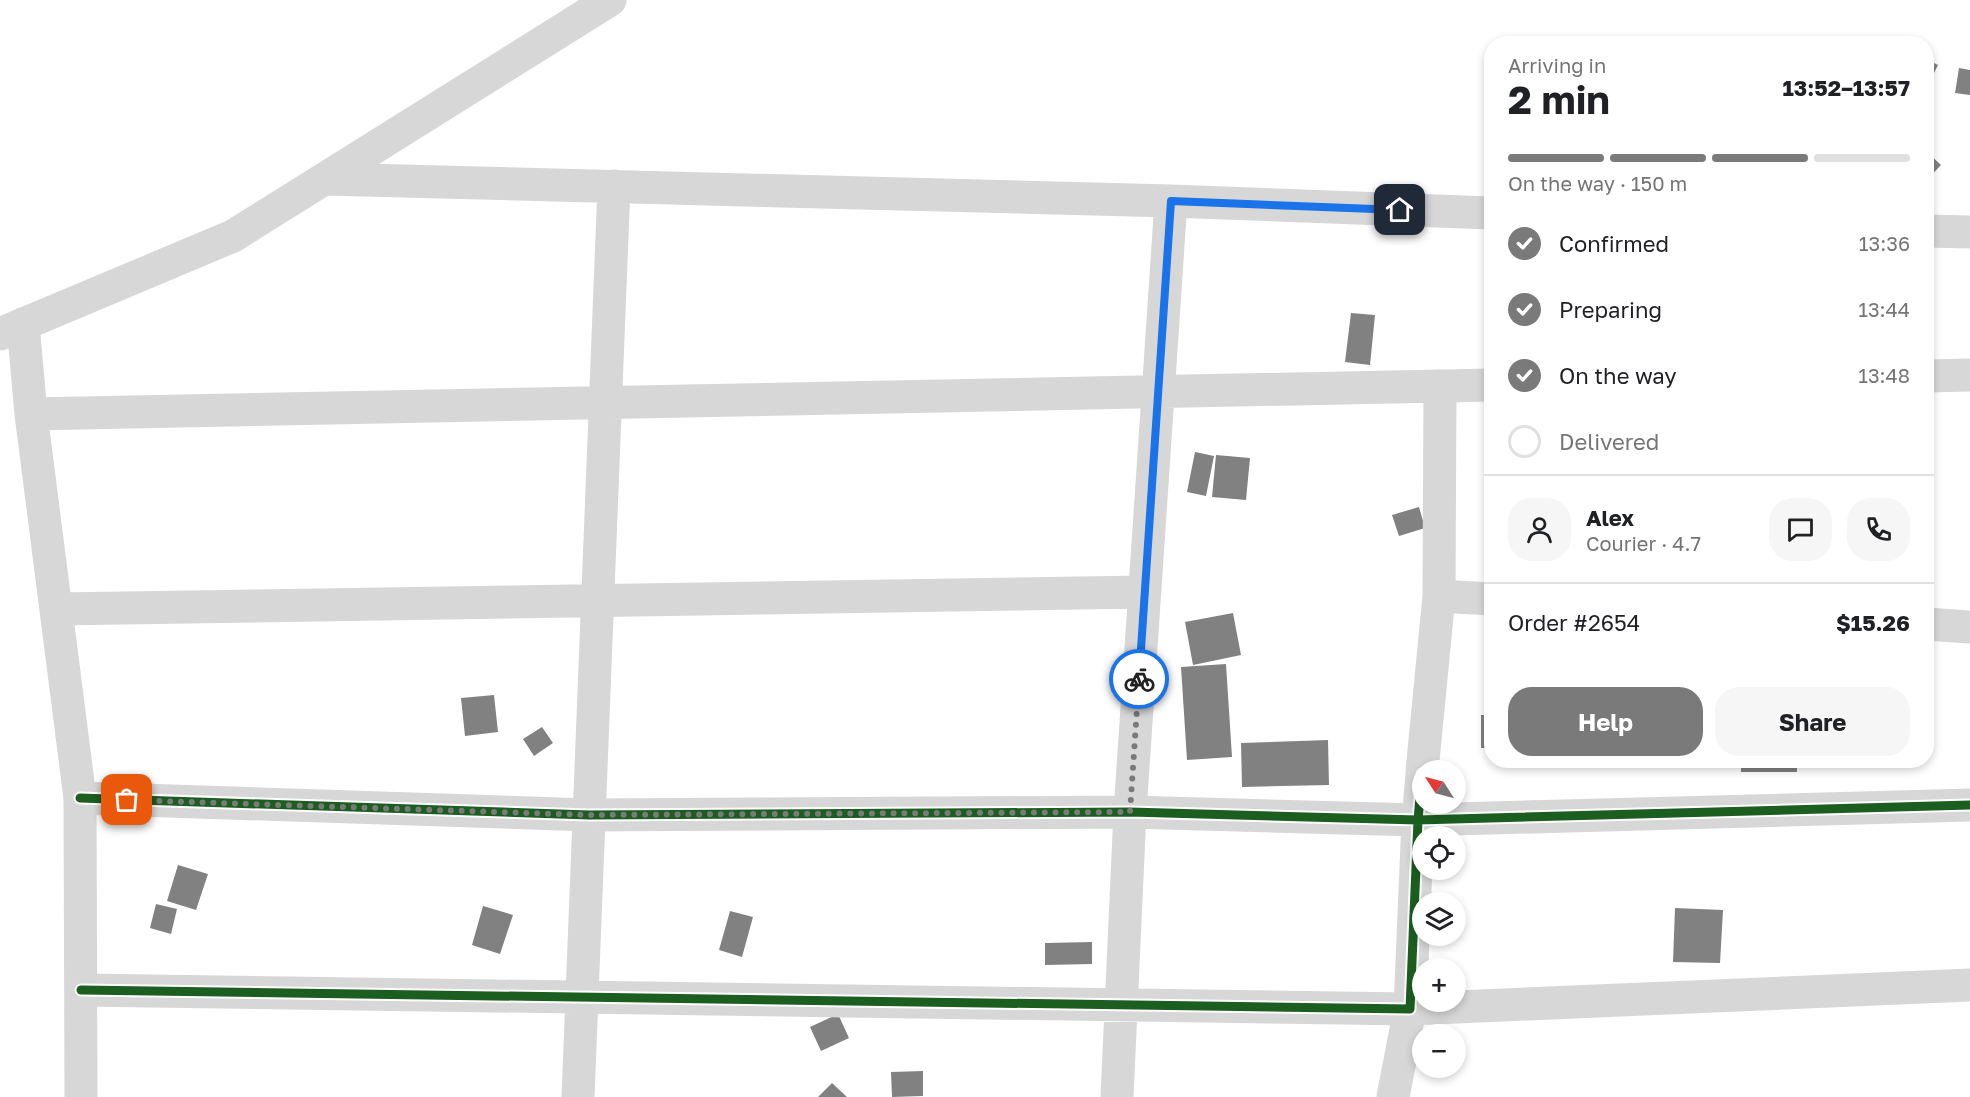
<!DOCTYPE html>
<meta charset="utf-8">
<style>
:root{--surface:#fff;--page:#f6f6f6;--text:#202124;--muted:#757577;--line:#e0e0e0;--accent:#7a7a7a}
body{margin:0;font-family:"Golos Text",sans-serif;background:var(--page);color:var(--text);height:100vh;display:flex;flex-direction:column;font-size:22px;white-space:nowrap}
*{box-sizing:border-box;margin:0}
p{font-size:20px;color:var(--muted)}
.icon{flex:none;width:33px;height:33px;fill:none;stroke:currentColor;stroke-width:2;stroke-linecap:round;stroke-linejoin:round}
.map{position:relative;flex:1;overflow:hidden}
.drawer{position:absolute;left:1484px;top:36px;width:450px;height:732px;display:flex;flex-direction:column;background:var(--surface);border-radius:24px;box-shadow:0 3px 9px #0003}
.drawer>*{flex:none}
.needle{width:39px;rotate:306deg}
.buttons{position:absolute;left:1412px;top:760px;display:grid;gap:12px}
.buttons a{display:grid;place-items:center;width:54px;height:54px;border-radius:50%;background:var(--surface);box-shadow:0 3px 9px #0003;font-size:30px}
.pin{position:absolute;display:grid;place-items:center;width:51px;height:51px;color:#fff;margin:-26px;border-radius:12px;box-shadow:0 3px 9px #0006}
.courier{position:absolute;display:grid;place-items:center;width:60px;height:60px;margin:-30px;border:4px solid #1a73e8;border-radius:50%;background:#fff;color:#222;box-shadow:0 2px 8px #0007}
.summary em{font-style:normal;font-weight:700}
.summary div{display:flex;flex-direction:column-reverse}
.summary{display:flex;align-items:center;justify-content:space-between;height:102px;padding:0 24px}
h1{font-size:39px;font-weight:700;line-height:45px}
.bar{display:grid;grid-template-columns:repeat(4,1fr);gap:9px 6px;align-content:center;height:72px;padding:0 24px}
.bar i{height:8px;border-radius:4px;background:var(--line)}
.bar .active{background:var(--accent)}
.bar p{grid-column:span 4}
.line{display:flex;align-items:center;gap:15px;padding:0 24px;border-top:2px solid var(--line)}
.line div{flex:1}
.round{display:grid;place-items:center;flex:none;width:63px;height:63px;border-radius:24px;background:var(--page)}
ol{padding:0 24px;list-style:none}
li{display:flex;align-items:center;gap:18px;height:66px}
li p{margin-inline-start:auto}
li .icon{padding:6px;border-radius:50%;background:var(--accent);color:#fff;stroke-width:4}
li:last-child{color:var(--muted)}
li i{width:33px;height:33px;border:3px solid var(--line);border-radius:50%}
.primary-button{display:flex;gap:12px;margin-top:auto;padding:12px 24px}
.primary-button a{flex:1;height:69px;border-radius:24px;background:var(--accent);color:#fff;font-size:24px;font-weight:700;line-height:69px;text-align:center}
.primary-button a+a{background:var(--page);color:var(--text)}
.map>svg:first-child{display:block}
</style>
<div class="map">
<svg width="1970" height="1097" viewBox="0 0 1970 1097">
<rect width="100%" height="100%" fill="#fff"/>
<path fill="#818181" d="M1926,59L1938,65L1926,89Z
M1959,68L1970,70V95L1955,93Z
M1926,151L1941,165L1926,181Z
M1351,313L1375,315L1370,365L1345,362Z
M1195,452L1214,456L1206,496L1187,492Z
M1216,455L1250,458L1246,500L1212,497Z
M1419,507L1425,528L1399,536L1392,515Z
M1233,613L1241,655L1193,665L1185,622Z
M1226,664L1232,757L1187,760L1181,667Z
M494,695L498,732L465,736L461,698Z
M1481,715H1491V748H1481Z
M542,727L553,743L534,756L523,739Z
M1328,740L1329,785L1242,787L1241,743Z
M1672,760H1702V766L1672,764Z
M1741,760H1797V772H1741Z
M178,865L208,874L196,910L167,901Z
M156,904L177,909L171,934L150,928Z
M483,906L513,915L500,954L472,945Z
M1675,908L1723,910L1720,963L1673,962Z
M730,911L753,917L742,957L719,950Z
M1092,942V964L1045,965V943Z
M838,1014L849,1038L821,1051L810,1027Z
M923,1071V1096L892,1097L891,1072Z
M832,1083L847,1097H818Z"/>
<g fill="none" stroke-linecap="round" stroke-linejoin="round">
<path stroke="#d7d7d7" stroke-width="33" d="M324,179L1171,201L1491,213
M1926,231L1970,232
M23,324L31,414L80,798L81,1097
M0,334L233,236L610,0
M1926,376L1970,375
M31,414L1491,385
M1439,596L1440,386
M56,609L1145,592
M1926,624L1970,627
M1422,771L1439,596L1491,599
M80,798L589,815L1130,812L1418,820L1970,805
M81,990L1410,1009L1418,820L1422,774
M578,1097L614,186
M1117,1097L1130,812L1171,201
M1393,1097L1410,1009L1970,985"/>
<g stroke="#fff" stroke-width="13">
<path id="cycleway" d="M80,798L589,815L1130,812L1418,820L1970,805
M81,990L1410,1009L1418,820L1422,774"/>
</g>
<use href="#cycleway" stroke="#1b5e20" stroke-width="9"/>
</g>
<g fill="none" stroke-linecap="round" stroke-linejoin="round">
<path stroke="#7a7a7a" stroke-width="6" stroke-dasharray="0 10.8" d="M127,800L589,815L1130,812L1139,679"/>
<path stroke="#1a73e8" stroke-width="8" d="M1139,679L1171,201L1400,210"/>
</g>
</svg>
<div class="buttons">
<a><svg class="needle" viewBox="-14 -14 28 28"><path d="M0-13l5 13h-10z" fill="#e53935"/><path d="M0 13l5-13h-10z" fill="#757577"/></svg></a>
<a><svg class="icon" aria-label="locate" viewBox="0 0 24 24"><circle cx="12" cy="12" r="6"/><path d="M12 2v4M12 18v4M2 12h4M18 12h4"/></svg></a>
<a><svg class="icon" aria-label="layers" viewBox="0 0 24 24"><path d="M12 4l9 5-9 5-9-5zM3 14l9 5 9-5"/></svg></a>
<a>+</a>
<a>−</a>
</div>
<div class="pin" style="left:127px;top:800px;background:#ea580c"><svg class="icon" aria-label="bag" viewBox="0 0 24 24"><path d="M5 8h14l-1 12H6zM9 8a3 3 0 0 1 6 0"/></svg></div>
<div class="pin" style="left:1400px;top:210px;background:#1f2937"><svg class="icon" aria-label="home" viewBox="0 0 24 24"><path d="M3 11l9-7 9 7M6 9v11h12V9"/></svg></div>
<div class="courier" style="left:1139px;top:679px"><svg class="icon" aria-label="bike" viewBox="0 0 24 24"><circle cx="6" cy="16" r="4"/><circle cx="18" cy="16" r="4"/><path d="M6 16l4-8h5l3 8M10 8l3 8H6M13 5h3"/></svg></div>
<section class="drawer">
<div class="summary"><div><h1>2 min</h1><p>Arriving in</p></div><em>13:52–13:57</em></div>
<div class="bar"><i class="active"></i><i class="active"></i><i class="active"></i><i></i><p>On the way · 150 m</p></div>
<ol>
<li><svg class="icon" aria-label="check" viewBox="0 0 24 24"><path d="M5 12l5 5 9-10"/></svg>Confirmed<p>13:36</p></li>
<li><svg class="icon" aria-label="check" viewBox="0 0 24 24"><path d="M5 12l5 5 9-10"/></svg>Preparing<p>13:44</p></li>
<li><svg class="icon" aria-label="check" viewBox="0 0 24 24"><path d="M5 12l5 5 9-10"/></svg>On the way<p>13:48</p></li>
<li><i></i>Delivered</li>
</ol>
<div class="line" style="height:108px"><a class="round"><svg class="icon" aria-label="person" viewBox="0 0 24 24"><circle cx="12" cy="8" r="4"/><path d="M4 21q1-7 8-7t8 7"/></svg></a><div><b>Alex</b><p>Courier · 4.7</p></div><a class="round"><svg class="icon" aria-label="chat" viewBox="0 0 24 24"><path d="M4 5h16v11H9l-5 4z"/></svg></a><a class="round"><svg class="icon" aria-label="phone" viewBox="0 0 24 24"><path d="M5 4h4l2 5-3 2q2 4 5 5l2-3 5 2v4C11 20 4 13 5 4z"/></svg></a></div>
<div class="line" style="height:78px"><div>Order #2654</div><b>$15.26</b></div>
<div class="primary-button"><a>Help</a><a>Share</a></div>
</section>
</div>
